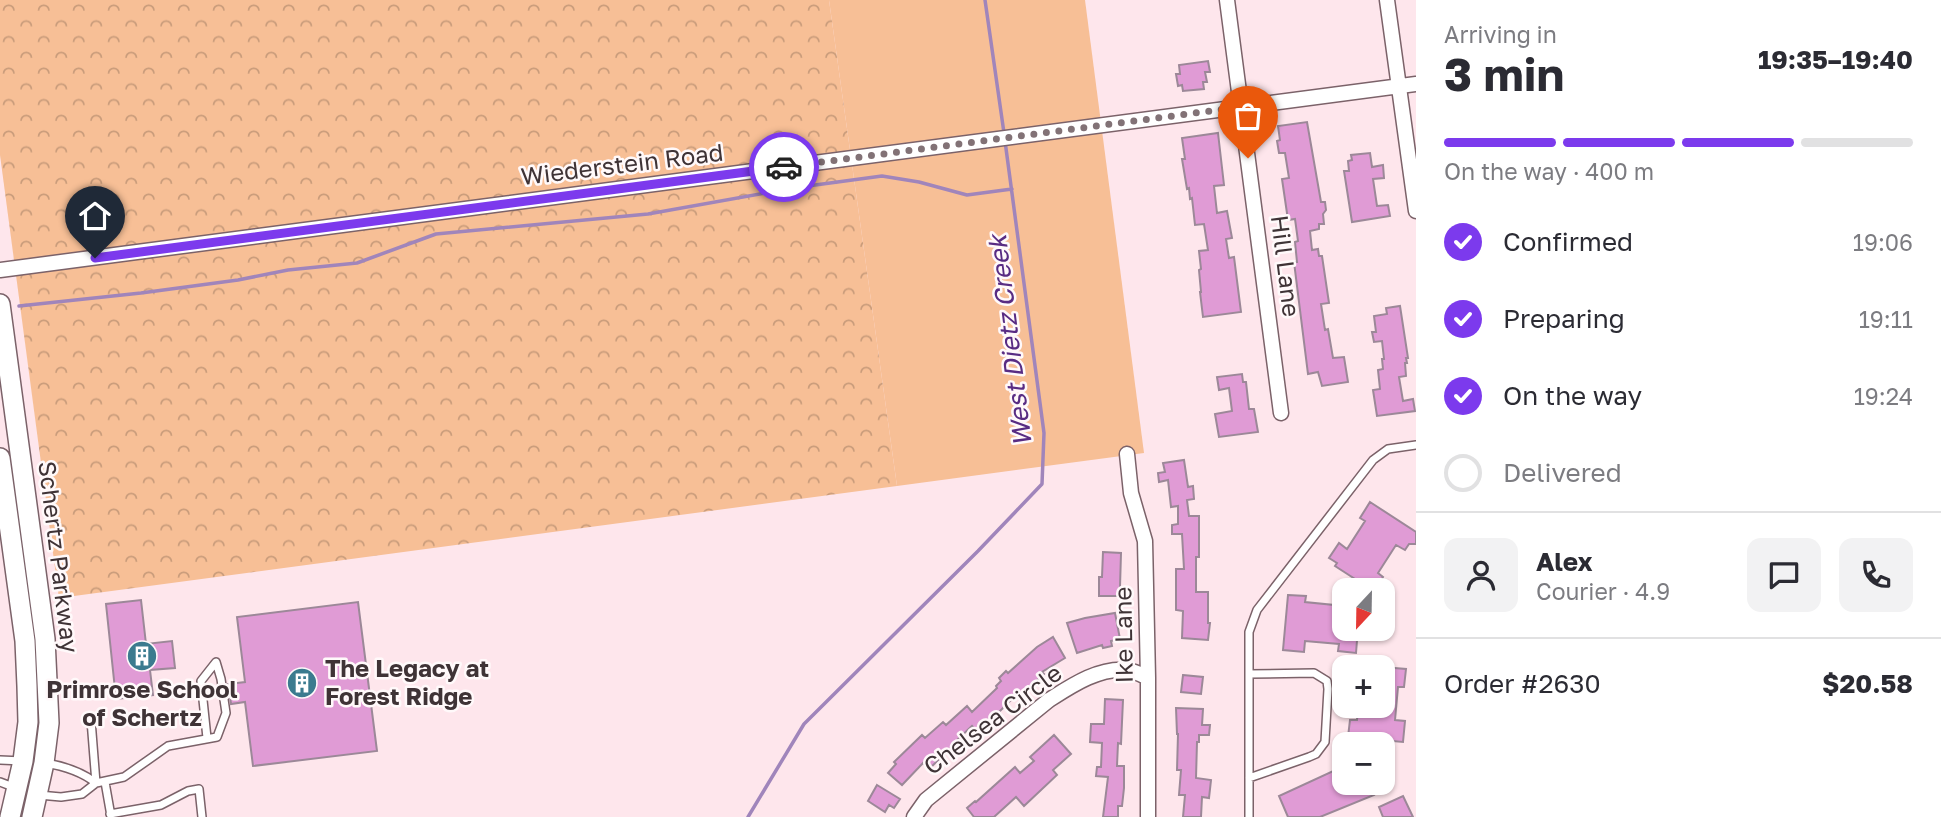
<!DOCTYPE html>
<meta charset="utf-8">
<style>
:root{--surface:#fff;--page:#f2f2f3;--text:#2b2b33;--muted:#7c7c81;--line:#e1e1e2;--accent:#7c3aed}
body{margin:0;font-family:"Golos Text",sans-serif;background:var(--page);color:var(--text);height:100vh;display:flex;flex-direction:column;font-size:26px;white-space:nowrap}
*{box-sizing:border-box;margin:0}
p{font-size:23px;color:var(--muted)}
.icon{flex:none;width:38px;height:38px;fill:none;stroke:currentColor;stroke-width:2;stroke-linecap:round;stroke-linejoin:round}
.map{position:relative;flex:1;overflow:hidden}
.side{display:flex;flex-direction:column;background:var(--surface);width:525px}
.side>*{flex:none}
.needle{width:46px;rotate:202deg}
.controls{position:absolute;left:1332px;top:578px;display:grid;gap:14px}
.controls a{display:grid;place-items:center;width:63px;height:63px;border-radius:14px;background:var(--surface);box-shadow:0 2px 5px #0004;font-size:35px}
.pin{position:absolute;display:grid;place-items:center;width:60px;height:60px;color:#fff;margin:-72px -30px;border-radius:50% 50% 50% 0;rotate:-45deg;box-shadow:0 0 7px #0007}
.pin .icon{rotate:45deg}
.courier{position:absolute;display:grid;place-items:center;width:70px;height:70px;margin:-35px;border:5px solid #7c3aed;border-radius:50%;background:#fff;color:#222;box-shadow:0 2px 9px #0007}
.headline em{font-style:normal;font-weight:700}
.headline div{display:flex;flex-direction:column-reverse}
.headline{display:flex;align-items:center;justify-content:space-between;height:119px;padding:0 28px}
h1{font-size:46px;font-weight:700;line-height:52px}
.bar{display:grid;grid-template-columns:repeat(4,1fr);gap:10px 7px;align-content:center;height:84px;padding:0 28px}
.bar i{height:9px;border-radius:5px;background:var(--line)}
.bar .on{background:var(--accent)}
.bar p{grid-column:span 4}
.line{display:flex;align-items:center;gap:18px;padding:0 28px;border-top:2px solid var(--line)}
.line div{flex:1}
.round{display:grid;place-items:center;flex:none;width:74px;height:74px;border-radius:14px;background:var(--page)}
ol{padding:0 28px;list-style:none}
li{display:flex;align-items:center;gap:21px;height:77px}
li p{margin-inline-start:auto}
li .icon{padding:7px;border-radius:50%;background:var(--accent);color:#fff;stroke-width:4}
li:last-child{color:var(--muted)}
li i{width:38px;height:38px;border:4px solid var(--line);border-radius:50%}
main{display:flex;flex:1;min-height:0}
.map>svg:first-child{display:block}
</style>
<main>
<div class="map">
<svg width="1416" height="817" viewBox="0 0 1416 817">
<defs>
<pattern id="forest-crowns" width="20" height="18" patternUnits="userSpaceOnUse" patternTransform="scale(1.75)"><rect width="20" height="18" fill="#f7bf96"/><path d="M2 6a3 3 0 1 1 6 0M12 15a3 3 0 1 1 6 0" fill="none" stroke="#c99c7b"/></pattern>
</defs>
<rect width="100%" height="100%" fill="#fee6ec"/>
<path fill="#f7bf96" d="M829,0H1085L1144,453L897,486Z"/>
<path fill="url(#forest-crowns)" d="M0,0H829L897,486L59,598L0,155Z"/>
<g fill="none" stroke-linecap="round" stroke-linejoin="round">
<path stroke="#a085bb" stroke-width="3.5" d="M985,0L1004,133
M19,306L141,293L238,280L288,270L357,263L436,234L648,214L793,188L882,176L919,182L967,195L1012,189
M748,817L804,724L978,551L1042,484L1044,433L1005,141"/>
</g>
<path fill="#e09bd5" stroke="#9c8898" stroke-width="2" d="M1208,61L1210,72H1205L1207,82H1203L1204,89L1183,91L1182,85L1178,86L1176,74H1180L1179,65Z
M1307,122L1321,202H1325L1326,210L1323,214L1324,224H1319V229L1310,231L1312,250L1318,249L1319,256H1322L1329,303L1321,304L1325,330L1328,329L1333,358L1344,357L1348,382L1322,386L1318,372L1308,374L1294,262H1297L1295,242L1298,241L1295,219L1288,220L1282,179L1289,178L1285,153H1279L1277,141L1280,140L1278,126Z
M1218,133L1224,185L1214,186L1217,213L1227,211L1232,238L1226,239L1229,258L1234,257L1241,312L1203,317L1200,292H1201L1199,270L1201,269L1199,251L1208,250L1204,224L1195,225L1192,198L1190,199L1189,188L1187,189L1182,159H1185L1182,138Z
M1370,153L1372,167L1383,165L1384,178L1373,179L1377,206L1388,205L1390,216L1352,222L1344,171H1349L1348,161L1352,160L1351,155Z
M1400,306L1408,358H1406L1407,363H1405L1406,376L1399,377L1403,401L1413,399L1415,411L1377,416L1373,390L1380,389L1378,370L1383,369L1382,359H1384L1382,341L1374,342L1372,332H1376L1374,316L1387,314L1386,308Z
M1242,374L1243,382H1246L1249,409H1254L1258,432L1219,437L1215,414L1232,411L1229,388L1219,390L1217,377Z
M1184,460L1188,487L1193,486L1194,499L1187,500L1189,516H1199V557H1196V592H1208V623H1210L1208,640L1182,638L1183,611L1176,610V569H1184L1182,534H1172V525L1178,524V506L1171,507L1168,480L1159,482L1158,473L1165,472L1163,463Z
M1370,502L1416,532V544H1409L1405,550L1396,545L1378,573L1383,577L1375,590H1368L1355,581V579L1335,566L1337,563L1329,558L1339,543L1347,549L1365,521L1360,518Z
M1103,552L1121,553L1120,587H1123V596H1099V577H1102Z
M1288,595L1306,596L1305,602L1344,606V628H1358L1356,653L1338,651L1339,644L1305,641L1304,652L1283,650Z
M141,600L146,644L172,641L175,668L150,670L153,695L116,699L106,604Z
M358,602L377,751L253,766L245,702L231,704L228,684L245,682L237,617Z
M1115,613L1120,639L1111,641L1112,646L1103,648L1102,645L1077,653L1067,623L1085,618Z
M1053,637L1065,658L1042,672L1044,674L1018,698L1015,696L991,720L977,731L972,726L958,739L961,743L954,749L952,747L929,769L923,763L902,785L888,773L896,764L894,762L922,735L925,738L943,722L946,725L967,706L972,712L997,688L996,686L1001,681L999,678L1006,671L1008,673L1037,647Z
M1382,667L1406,669L1404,687H1398L1395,720L1405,721L1403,742L1348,737L1350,720H1357L1358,705H1382Z
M1183,675L1203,677L1201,694L1181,692Z
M1105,699L1123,700L1121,744L1118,743L1117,766H1124V788L1122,806H1118V817H1103L1108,777L1096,776L1097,767H1101L1102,743L1090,742L1091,724H1104Z
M1176,708L1203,709L1202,725H1210L1209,735H1199V742H1197L1196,778L1211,780L1209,798L1202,797L1201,817H1183L1185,795H1179L1181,770H1177L1178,734H1177Z
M1054,735L1071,754L1053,770L1057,775L1024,806L1016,797L994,817H974L967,808L975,801L976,802L1015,767L1020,773L1034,761L1030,757Z
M1344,766V782H1368L1374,795L1320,817H1288L1279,796Z
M877,785L900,799L894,808L889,805L885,812L868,801Z
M1403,796L1413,817H1383L1379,807Z"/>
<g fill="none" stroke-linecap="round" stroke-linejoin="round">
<g stroke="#7b6269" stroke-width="10">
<path id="service" d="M91,720L96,783
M0,760L23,761
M45,763C64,766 81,771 96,783
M1249,778L1309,757L1316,754L1325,742L1328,689L1327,681L1314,673L1249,674
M0,782L16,788
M105,782L111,816
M39,795L61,797L82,794L96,783L124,777L168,746L217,737L226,713L221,679L216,662L201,681L207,738
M110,814L161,805L188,791L199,789L202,817
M1249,817V632L1257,610L1373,460L1388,449L1416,445"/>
</g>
<g stroke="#7b6269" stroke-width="17">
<path id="minor" d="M1227,0L1281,413
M1387,0L1416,211
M0,270L1416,84
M1127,454L1131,493L1145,541L1148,678V817
M914,817L926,800L1049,700C1071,686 1099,667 1127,670C1135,671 1142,675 1148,678"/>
</g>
<g stroke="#7b6269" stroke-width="22">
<path id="secondary" d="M0,304L45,639L49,723L44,763L32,817
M0,458L25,641L27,686L28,722L23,761L10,817"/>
</g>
<use href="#service" stroke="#fff" stroke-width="7"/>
<use href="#minor" stroke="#fff" stroke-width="14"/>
<use href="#secondary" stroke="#fff" stroke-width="19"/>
</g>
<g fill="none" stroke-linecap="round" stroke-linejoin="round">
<path stroke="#827276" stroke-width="7" stroke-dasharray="0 12.6" d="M784,167L1241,107L1248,158"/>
<path stroke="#7c3aed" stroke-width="9" d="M95,258L784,167"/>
</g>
<defs>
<g id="building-disc" transform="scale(1.575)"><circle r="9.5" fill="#3b7b8f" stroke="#fff9fa"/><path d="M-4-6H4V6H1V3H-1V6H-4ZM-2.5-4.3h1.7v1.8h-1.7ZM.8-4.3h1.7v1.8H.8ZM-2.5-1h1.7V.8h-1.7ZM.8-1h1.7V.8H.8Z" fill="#fff"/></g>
</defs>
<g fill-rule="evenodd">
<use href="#building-disc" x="142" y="656"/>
<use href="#building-disc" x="302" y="683"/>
</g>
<g text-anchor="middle" stroke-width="5" stroke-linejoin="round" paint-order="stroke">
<g font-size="24" fill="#3f3336" stroke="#fff9fa">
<text transform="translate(622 165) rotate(-7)" y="8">Wiederstein Road</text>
<text transform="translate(1285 266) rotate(83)" y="8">Hill Lane</text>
<text transform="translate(58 557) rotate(83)" y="8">Schertz Parkway</text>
<text transform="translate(1124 635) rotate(-91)" y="8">Ike Lane</text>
<text transform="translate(993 720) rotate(-37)" y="8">Chelsea Circle</text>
</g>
<g font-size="24" font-weight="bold" fill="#3f3336" stroke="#fff9fa" text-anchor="start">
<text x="325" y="677">The Legacy at<tspan x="325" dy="28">Forest Ridge</tspan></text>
<text x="142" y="698" text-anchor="middle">Primrose School<tspan x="142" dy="28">of Schertz</tspan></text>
</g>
<g font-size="26" font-style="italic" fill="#592c83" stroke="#fff9fa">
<text transform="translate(1010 341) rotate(-97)" y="9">West Dietz Creek</text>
</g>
</g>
</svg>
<div class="controls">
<a><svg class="needle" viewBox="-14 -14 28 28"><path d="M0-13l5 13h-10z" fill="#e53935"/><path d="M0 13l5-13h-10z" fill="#7c7c81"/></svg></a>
<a>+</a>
<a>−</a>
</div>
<div class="pin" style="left:1248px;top:158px;background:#ea580c"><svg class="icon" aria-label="bag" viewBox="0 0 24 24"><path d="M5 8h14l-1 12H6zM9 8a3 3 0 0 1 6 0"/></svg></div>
<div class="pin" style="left:95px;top:258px;background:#1f2937"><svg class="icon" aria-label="home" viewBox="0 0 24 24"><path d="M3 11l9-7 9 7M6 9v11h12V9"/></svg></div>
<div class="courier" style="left:784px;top:167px"><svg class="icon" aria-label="car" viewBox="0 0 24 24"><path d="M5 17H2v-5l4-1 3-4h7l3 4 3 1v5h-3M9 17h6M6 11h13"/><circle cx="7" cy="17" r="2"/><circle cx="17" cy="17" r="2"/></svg></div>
</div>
<section class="side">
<div class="headline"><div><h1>3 min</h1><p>Arriving in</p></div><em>19:35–19:40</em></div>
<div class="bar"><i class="on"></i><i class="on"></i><i class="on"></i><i></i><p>On the way · 400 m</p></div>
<ol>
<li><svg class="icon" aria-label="check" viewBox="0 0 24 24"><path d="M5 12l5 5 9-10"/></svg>Confirmed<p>19:06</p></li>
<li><svg class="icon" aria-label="check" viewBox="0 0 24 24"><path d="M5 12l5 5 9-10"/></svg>Preparing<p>19:11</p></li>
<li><svg class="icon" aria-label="check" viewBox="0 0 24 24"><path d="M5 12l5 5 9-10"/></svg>On the way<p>19:24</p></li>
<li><i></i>Delivered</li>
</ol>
<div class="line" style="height:126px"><a class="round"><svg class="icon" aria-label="person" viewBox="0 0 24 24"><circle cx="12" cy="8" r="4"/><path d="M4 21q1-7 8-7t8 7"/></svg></a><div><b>Alex</b><p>Courier · 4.9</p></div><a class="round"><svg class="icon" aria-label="chat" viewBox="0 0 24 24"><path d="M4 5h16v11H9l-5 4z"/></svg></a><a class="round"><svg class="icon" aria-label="phone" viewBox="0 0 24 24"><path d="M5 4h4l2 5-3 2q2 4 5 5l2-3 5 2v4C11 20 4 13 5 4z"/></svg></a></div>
<div class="line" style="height:91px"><div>Order #2630</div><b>$20.58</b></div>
</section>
</main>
